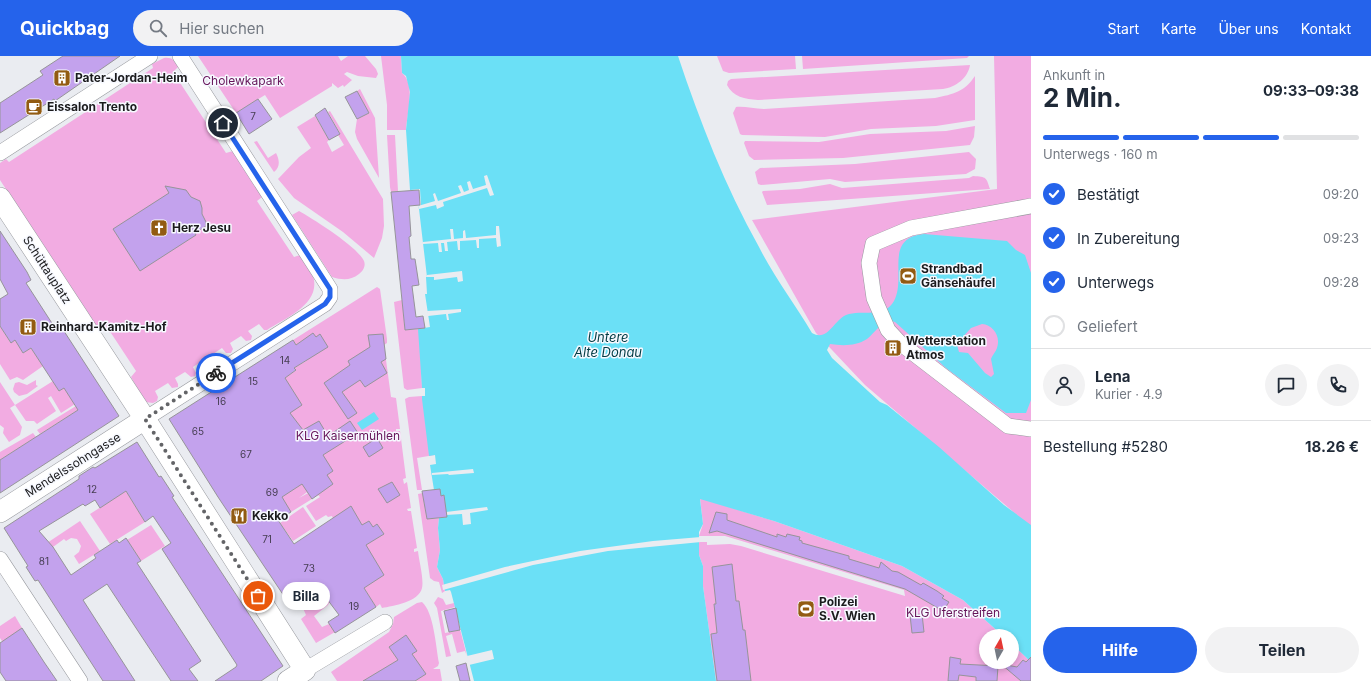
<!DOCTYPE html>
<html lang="de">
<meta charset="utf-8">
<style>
:root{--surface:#fff;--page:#f2f2f3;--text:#1f2937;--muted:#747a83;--line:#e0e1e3;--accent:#2563eb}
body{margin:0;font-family:Inter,sans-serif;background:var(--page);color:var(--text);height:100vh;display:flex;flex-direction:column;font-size:15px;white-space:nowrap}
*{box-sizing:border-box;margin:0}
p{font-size:13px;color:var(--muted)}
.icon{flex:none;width:22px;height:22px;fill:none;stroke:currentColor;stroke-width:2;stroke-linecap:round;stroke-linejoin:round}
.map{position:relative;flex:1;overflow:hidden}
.panel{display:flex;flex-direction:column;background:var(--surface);width:340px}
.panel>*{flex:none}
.needle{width:26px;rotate:9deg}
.controls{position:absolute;left:979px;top:573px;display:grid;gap:8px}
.controls a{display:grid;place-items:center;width:40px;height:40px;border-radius:50%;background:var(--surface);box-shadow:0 2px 6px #0003;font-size:20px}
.pin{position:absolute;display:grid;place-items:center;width:34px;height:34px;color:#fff;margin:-17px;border:2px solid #fff;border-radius:50%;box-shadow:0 1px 4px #0007}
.courier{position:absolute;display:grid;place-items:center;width:40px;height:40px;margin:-20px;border:3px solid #2563eb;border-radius:50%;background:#fff;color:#222;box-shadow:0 1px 5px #0007}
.bubble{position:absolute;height:28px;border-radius:14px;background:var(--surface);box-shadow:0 2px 6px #0003;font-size:13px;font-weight:700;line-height:28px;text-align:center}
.summary em{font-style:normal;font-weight:700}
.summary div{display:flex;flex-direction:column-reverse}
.summary{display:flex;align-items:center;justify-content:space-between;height:68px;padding:0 12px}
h1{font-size:26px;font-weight:700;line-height:30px}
.bar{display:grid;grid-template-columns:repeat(4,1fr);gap:6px 4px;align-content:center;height:48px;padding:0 12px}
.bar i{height:5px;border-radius:3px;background:var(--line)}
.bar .selected{background:var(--accent)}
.bar p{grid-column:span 4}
.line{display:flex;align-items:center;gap:10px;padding:0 12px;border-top:1px solid var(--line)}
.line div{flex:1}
.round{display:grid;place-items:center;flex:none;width:42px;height:42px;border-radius:21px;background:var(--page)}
ol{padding:0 12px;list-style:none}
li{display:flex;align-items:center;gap:12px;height:44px}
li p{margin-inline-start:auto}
li .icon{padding:4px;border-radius:50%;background:var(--accent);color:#fff;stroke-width:4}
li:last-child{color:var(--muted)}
li i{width:22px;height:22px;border:2px solid var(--line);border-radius:50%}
.cta{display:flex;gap:8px;margin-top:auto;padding:8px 12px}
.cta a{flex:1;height:46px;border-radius:24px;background:var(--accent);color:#fff;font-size:16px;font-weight:700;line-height:46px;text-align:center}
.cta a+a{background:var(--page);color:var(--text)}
header{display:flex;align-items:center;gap:24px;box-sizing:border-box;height:56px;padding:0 20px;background:var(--accent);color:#fff}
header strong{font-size:19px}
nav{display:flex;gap:22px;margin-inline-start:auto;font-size:14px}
.search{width:280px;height:36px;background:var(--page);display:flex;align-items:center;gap:10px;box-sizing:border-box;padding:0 14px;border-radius:22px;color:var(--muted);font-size:15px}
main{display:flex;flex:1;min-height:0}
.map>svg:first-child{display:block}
</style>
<header>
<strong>Quickbag</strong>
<div class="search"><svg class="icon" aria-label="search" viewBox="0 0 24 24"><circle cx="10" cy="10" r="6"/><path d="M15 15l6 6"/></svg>Hier suchen</div>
<nav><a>Start</a><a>Karte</a><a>Über uns</a><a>Kontakt</a></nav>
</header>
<main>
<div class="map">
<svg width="1031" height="625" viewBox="0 0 1031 625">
<rect width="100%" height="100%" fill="#eaecf1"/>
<path fill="#f2ace2" d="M198,0H338L341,5L348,0H365L376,13L378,18L376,22L358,20L347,16L344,18L352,24L344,31L343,29L338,32L332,27V30L280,62L265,39L236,57Z
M381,0H401L402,17C416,29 407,57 406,74H387V49Z
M717,0H795L796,13L729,17L723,15Z
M802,0H969L967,2L803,13Z
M994,0H1031V471L865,329L816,277L752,164L997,133Z
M164,2C171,1 175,4 179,10L173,16L226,97L233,95L262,141L257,145L294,201L300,199C304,205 309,211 312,217C324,247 287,261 267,274H264L259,268L248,275L252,280L251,284L246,285L241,280L230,287L233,293L231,297H226L222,292L213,298L216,303L215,307L210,308L205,303L193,311L196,317L195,320L191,321L185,316L175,322L178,328V331L172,332L168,327L155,335L158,341L157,345L153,347L145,346L131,321L136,315L111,277L98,272L87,262L53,205L0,124V107L6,103L9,106L153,12L152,8Z
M970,9C968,22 956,31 943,33L758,44C745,43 733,41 727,29L728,25L731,23Z
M975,20V64L936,70L871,73L825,81L742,79L740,78L733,57L736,51C744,50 754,53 764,53L935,42C954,38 964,36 975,20Z
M360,33L375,62L379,122L357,83L355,76L357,63L369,57L357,35Z
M330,55L383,143L384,170L382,182L374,202L343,176L294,142L278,123L299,101L311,92L297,71L315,60L329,84L327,86L332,96L344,89L338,79L340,77L328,56Z
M975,70L974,81L970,89L843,102L754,104L749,100L744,87L745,85L819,86L870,78L946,75Z
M387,79H395L398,135L391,136L390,131Z
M257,85L268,102L276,97C280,105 280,111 274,116L254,86Z
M969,96L976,103L975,113L966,118L845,126L830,123L761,129L758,128L755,116L760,112L855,108Z
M973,120C987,121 986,121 990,133L767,149L762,136L763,135L800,133L830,128L842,132L969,122Z
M299,155C313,163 358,191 364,205C366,210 363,215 359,218C350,225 342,224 332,221L292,159Z
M377,231L380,233L387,283V287L384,289L391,341L396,342L400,373H396V375H400L406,422L403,423L404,428L407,426L411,452L407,453L408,455H411L417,492L414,493V496L418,495C419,505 424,523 422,532C419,546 393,550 382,552L380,548L376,551L350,510L332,460L328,461L326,459L316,465L306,450L320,441L318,439L315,441L310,434L299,442L310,436L312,443L291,456L287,450L266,451L316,418L236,355L295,315L294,312L306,305L293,284Z
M402,244L405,274L430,272L421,305L422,332L407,334L404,332L394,246Z
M0,270L10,286L15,284L23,297L31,292L43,310L23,324L17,321L10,324L0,308Z
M36,324V329L38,330L27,338L19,340L14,336L13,333L15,327L19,326L27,329Z
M53,325L59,335L64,332L75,348L61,357L51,340L48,342L56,355L37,368L34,365H26L15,349L10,352L22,371L20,379L9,386L3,377L4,372L0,369V326L15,349Z
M422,340L440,398L417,402L422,434H417L405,343L409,341Z
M76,350L78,354L40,378L37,374Z
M33,377L36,381L0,404V396Z
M126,435L145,466L110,488L90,458Z
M423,437L427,463L439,462L438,472L440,494L437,511L443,523L445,535L442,537L439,526L434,525L430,522L418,438Z
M700,442L774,465L902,510L963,544L1003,580H986V606H1012V588L1031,606V625H716L703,530V510L699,499L698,486H707V489L730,488L741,490L905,540L904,534L725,480H699L703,468Z
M303,451L316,470L293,485L280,467Z
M80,465L100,495L79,508L74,500L79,496L81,490L77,483L71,482L66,485L64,483L53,491L47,487Z
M151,469L165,490L141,505L127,484Z
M341,524L342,539L329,547L328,549L314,560L322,571L329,568L335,576L316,587L301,563L306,559L302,550L307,545L303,541L318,531L322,536Z
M438,541L443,543L446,549L454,547L455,551L441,555L445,577L460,574V573L467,600L465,595L457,597L452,578L446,580L451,600L446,601L437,552L434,547Z
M422,546C434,556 436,592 439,607L438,610L433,613H440L442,625H337L331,616L389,576L393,568L394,561L417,547Z
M15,560L22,572L17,576L7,593L0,582V570Z"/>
<path fill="#6be0f6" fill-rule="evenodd" d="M401,0H678C700,66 725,130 759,191C774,221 795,248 812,277C828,286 833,265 846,259C862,253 884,263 894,245C907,221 883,182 924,178L1007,185L1016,194L1025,199L1031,217V344L1026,357H1006L946,312L895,266C882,263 876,276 867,283C856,290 843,290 830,288L827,294L832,302L880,346L887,349L939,391L1004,449L1031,469V606L1012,588V580H1003L963,544L902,510L774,465L700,443L703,468L699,476V499L703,510V530L716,625H474L451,536L450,534L445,535L443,523L437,511L440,494L438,472L439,462L446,461L444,439L441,440L434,434L430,409L436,408L435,399L429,400L422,343V340H425V332H422L418,273L430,271L425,238H427L426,221H427L419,153L418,150L421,149L420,133L410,134L406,74L410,36L406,20L402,17ZM982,268C993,269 1001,280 997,292C996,296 992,299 991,303L994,318L991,321L985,317L968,297L959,296L957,289L951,287L961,283L971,272Z
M374,356L379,363L362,374L357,367Z"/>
<path fill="#eaecf1" d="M487,119L494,139L490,140L487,132L443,146L444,150L437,153L436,149L419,153L418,150L435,145L433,138L435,137L438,145L461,137L458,130L461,129L464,136L469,134L467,126L470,125L473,133L486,129L484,120Z
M496,170H499L501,190L497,191L496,182L479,183V192H477L476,184L460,185V194H458L457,185L447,186L448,195H445L444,187H441L442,196H439L438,187L423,188V186L451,183L450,173H453L454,183L463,182V175L465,174L466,182L496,179Z
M462,215L463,225L458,226L457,221L434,224V221H427V219Z
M461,253V256L448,258L449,264H447L446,258L428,260L427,255Z
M473,413L474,417L449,419L448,418L432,419V417Z
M487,451L488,454L470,457L471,468L463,469L462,458L446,459V456Z
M701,481V486L608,495L533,509L443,534L442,529L505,511L580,495L653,485Z
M492,594L494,603L469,609L467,600Z"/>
<path fill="#c3a2ed" stroke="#969499" d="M63,0H120L55,45L54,43L0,77V47L43,19L40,15Z
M357,35L369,57L357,63L345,41Z
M258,43L272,63L249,78L236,57Z
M325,52L340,78L329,84L315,59Z
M165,130L186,134L191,141L200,145L202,152V158L206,166V170L195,177L196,179L140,215L113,173L169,137Z
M419,134L420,149L409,150L411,180L409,181L411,203H415L419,229L412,230L416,261L423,260L425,272L405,274L391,136Z
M0,175L27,216L31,224L26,227L57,275L62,272L119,360L0,437V404L78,354L64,332L59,335L31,292L23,297L15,284L11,287L0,270V243L8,238L0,223Z
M313,277L316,281L320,278L328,291L294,312L296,314L285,322L302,349L290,357L303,374L319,365L328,380L350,365L358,377L323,399L333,415L327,419L333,428L312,443L302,428L282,441L291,456L278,464L294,488L351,450L362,469L369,465L373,471L377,468L384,478L366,489L384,519L364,532L376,551L335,577L328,566L339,559L318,531L290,549L218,441L169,363L293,284L296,289Z
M383,278L386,303L381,306L387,317L365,331L360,324L342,336L357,357L348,363L324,327L350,309L348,305L370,291L368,279Z
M377,382L383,392L369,401L363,391Z
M137,386L159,421L161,420L174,440L172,441L283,610L261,625H215L236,611L237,609L162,493L171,487L153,460L145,466L126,435L100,452L95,444L85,450L83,448L39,475L53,491L71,519L96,502L94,499L117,484L119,487L126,482L141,505L137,507L201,605L189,613L198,625H171L107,528L83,544L135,625H103L38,524L35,525L26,511L28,510L4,472L79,423V420L93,411L95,412Z
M392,426L400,439L387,447L378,433Z
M440,433L441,440L444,439L447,461L427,463L422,435Z
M716,456L727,458V464L777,481V478L786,481L787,478L800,481L799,484L802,485V487L849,500V503L879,512L881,506L892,515L898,516L921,529L923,527L937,535L944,540L942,542L949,546L943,555L905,533L717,475L709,477Z
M732,508L736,545H739L743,574H745L751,625H717L711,578L717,577L714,548H716L712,511Z
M456,552L460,574L449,576L444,555Z
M922,558L924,576L912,577L910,559Z
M22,572L44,606L57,625H6L0,616V587Z
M406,579L417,595L412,598L426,618L415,625H363L398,604L389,591Z
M950,601L961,603L960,608L998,610L997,625H976V621L959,619L958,625H948Z
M1031,601V625H1021L1001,608L1017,611L1023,604L1026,606Z
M466,607L470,625H460L456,610Z"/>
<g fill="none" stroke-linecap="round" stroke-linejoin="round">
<g stroke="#989a9f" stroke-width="16">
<path id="street" d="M0,97L150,0
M1031,150L911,172L873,188L869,207L874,242L888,274L900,287L1008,370L1031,373
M145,363L325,248L330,241V233L180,0
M0,503L80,625
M305,614L385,566"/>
</g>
<g stroke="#989a9f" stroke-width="22">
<path id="secondary" d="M0,142L145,363L305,614L288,625
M0,456L145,363"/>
</g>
<use href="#street" stroke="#fff" stroke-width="15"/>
<use href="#secondary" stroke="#fff" stroke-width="21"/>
</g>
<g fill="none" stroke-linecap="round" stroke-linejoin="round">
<path stroke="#636467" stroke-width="4" stroke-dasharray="0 7.2" d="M216,317L145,363L258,540"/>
<path stroke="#2563eb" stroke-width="5" d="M216,317L325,248L330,241V233L223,67"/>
</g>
<defs>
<g id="building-square" transform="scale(0.9)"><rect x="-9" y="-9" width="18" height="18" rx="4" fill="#925b12" stroke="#f7f9ff"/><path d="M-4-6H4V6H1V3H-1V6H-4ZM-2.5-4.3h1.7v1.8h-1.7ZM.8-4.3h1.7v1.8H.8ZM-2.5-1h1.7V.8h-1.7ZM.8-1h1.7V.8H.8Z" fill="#fff"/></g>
<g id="cafe-square" transform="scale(0.9)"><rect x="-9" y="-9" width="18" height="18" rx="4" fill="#925b12" stroke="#f7f9ff"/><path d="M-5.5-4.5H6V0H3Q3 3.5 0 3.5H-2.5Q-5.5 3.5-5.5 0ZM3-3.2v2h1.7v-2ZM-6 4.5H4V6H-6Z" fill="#fff"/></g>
<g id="church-square" transform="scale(0.9)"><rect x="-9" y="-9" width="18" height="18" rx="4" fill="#925b12" stroke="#f7f9ff"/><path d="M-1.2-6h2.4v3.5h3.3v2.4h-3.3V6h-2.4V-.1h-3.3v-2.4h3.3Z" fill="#fff"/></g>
<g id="stadium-square" transform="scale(0.9)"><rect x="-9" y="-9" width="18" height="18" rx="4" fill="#925b12" stroke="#f7f9ff"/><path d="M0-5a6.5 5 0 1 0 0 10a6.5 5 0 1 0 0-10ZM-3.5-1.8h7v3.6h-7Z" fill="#fff"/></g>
<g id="restaurant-square" transform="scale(0.9)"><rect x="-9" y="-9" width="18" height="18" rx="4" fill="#925b12" stroke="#f7f9ff"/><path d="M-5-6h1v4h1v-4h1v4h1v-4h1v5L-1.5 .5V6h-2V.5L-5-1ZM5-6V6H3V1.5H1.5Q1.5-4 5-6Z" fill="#fff"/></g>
</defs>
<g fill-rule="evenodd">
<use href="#building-square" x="62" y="22"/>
<use href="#cafe-square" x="34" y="51"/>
<use href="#church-square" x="159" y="172"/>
<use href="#stadium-square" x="908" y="220"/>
<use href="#building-square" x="28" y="271"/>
<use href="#building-square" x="893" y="292"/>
<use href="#restaurant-square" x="239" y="460"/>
<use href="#stadium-square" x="806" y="553"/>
</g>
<g text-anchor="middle" stroke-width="3" stroke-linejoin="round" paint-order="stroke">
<g font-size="10" fill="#453d51">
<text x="253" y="64">7</text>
<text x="285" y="308">14</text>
<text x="253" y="329">15</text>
<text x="221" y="349">16</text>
<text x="198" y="379">65</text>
<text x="246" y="402">67</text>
<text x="92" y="437">12</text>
<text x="272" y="440">69</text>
<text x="267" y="487">71</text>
<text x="44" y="509">81</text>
<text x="309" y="516">73</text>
<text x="354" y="554">19</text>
</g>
<g font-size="12" font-weight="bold" fill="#1b1b1d" stroke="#f7f9ff" text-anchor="start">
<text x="75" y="26">Pater-Jordan-Heim</text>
<text x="47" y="55">Eissalon Trento</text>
<text x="172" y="176">Herz Jesu</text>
<text x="921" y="217">Strandbad<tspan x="921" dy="14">Gänsehäufel</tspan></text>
<text x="41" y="275">Reinhard-Kamitz-Hof</text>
<text x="906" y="289">Wetterstation<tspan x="906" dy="14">Atmos</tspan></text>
<text x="252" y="464">Kekko</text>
<text x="819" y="550">Polizei<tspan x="819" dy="14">S.V. Wien</tspan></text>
</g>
<g font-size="12" fill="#66145a" stroke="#f7f9ff">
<text x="243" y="29">Cholewkapark</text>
<text x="348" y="384">KLG Kaisermühlen</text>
<text x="953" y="561">KLG Uferstreifen</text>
</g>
<g font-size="12" fill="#1b1b1d" stroke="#f7f9ff">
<text transform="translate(47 214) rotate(57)" y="4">Schüttauplatz</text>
<text transform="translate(73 409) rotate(-32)" y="4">Mendelssohngasse</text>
</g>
<g font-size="13" font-style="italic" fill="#023c45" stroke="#f7f9ff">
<text x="608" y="286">Untere<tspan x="608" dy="15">Alte Donau</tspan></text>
</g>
</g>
</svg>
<div class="controls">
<a><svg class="needle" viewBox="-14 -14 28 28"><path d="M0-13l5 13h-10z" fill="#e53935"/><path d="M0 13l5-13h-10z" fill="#747a83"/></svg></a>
</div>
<div class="pin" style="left:258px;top:540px;background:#ea580c"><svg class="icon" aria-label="bag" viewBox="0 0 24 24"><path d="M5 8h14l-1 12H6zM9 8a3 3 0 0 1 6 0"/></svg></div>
<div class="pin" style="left:223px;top:67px;background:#1f2937"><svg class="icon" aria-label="home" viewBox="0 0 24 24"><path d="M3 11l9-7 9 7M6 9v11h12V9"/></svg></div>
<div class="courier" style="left:216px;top:317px"><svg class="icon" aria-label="bike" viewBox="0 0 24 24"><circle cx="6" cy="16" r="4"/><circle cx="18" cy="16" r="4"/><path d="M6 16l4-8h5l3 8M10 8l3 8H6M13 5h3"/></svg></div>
<div class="bubble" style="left:282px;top:526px;width:48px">Billa</div>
</div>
<section class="panel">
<div class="summary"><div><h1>2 Min.</h1><p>Ankunft in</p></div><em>09:33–09:38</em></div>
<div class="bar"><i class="selected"></i><i class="selected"></i><i class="selected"></i><i></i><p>Unterwegs · 160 m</p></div>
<ol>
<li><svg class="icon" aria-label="check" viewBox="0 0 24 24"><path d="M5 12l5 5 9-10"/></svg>Bestätigt<p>09:20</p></li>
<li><svg class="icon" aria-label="check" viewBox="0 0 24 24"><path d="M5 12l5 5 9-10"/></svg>In Zubereitung<p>09:23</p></li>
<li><svg class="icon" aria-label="check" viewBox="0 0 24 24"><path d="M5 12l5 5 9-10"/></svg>Unterwegs<p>09:28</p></li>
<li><i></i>Geliefert</li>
</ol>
<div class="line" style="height:72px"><a class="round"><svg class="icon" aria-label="person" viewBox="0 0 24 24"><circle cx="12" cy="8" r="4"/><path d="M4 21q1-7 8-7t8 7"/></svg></a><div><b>Lena</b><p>Kurier · 4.9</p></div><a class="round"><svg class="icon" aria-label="chat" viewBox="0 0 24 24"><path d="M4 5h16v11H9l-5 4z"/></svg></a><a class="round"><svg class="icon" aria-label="phone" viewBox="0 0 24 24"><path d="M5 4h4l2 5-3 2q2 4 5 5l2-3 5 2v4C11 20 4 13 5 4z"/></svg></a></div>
<div class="line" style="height:52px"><div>Bestellung #5280</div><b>18.26 €</b></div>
<div class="cta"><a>Hilfe</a><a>Teilen</a></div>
</section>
</main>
